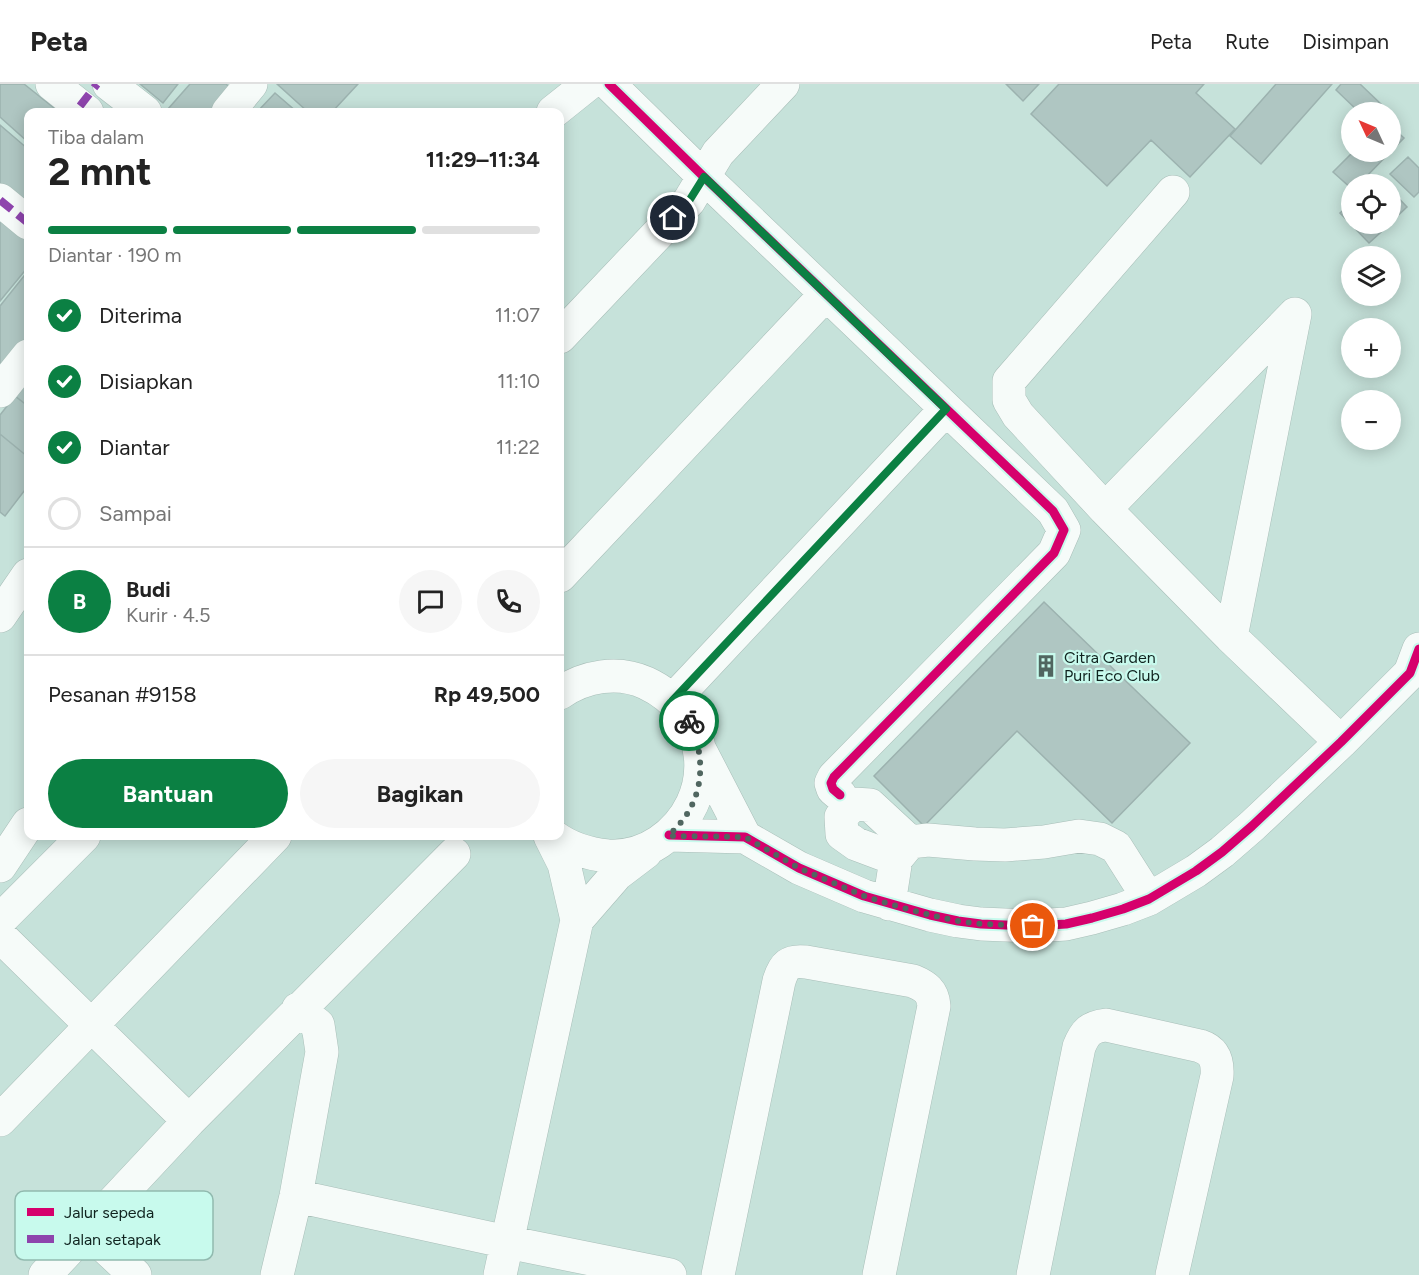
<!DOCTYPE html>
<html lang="id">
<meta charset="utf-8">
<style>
:root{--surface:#fff;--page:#f6f6f6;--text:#222;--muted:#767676;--line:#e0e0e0;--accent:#0b8043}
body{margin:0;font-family:Figtree,sans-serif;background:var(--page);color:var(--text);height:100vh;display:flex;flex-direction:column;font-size:22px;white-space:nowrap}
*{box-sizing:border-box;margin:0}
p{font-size:20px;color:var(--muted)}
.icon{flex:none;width:33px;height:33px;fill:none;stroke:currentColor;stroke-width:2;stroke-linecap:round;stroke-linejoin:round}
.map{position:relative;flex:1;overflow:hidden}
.side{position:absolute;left:24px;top:24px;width:540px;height:732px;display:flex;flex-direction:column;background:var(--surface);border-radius:12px;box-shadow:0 3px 15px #0003}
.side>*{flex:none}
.needle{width:39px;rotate:314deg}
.fabs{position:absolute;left:1341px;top:18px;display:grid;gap:12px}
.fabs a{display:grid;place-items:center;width:60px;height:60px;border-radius:50%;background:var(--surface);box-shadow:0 3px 15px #0003;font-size:30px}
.pin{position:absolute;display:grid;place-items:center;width:51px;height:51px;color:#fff;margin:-26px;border:3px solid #fff;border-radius:50%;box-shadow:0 2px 6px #0007}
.courier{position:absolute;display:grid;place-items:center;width:60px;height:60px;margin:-30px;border:4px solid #0b8043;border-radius:50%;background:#fff;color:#222;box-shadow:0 2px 8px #0007}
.head em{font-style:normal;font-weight:700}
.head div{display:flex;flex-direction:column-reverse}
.head{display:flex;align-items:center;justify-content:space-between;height:102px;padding:0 24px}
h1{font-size:39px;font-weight:700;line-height:45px}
.bar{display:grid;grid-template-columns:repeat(4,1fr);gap:9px 6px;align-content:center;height:72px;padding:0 24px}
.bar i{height:8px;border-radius:4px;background:var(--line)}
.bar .active{background:var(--accent)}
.bar p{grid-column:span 4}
.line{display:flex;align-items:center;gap:15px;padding:0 24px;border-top:2px solid var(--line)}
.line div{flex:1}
.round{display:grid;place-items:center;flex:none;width:63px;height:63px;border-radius:32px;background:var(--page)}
ol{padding:0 24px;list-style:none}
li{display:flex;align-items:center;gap:18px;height:66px}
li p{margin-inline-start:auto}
li .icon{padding:6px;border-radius:50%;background:var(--accent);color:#fff;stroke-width:4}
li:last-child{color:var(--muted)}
li i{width:33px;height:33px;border:3px solid var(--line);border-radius:50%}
.button{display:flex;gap:12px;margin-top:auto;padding:12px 24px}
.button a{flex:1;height:69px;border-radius:36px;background:var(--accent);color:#fff;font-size:24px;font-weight:700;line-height:69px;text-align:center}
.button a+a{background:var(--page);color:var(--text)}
header{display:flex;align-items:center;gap:36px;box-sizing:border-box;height:84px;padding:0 30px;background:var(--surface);border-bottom:2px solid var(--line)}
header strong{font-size:28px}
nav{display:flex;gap:33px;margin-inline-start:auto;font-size:21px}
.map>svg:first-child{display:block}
</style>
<header>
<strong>Peta</strong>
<nav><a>Peta</a><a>Rute</a><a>Disimpan</a></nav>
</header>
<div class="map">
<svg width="1419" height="1191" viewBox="0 0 1419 1191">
<rect width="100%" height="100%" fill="#c6e2da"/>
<path fill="#afc6c2" stroke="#9cb2af" stroke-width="1.5" d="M0,0H24L59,28H28V58L0,33Z
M140,0H178L163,19Z
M190,0H226L234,7L215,28H172L168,25Z
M277,0H358L332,28H308Z
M1006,0H1039L1023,17Z
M1059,0H1204L1196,9L1235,45L1190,93L1151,56L1107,102L1031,30Z
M1276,0H1332L1261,80L1230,52Z
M1341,0H1360L1383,22L1376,28H1359L1336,6Z
M275,9L297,28H257Z
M0,41L28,65V127L0,103Z
M1390,41L1404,54L1359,100H1352V105L1333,88L1353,68H1390Z
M1408,73L1419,84V108L1414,113L1390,90Z
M1378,93L1386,100H1370Z
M1390,105L1407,123L1390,139Z
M1352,118V140H1390L1369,159L1340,129Z
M0,133L28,153V183L0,217Z
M28,187V260L0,295V222Z
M28,295V322L15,312Z
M15,312L28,322V373L0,350V331Z
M0,350L28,373V402L5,432L0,428Z
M1044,518L1190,659L1112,739L1017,647L924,742L874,692Z"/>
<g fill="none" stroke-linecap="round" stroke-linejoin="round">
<g stroke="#a8beb8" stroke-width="34">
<path id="minor" d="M52,0L87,28
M109,0L145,28
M609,0L704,93L1053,427L1064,446L1054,469L834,693L831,699L833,705L840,711
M228,28L251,0
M553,28L588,0
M1173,108L1009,297V316L1018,331L1105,425L1231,553L1341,658
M0,116L28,139
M560,253L689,117L718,69L783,0
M0,307L28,272
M1105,425L1295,230
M560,492L826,210
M0,532L28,491
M1231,553L1295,230
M673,616L946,325
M700,666L745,753
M669,751L745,753L799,784L864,812L930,831L958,837L981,840L1033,842L1066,840L1092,834L1123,825L1149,815L1196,787L1222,768L1252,742L1341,658L1410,589L1419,565
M553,752C569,764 588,770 608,772C626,773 644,768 659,758C720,716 713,630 646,599C618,586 585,592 560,609
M896,775L856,760L842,750L841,733L853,720L870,721L910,758
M0,782L28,740
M889,820L896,775L910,758L928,756L975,760L1005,761L1044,758L1079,752L1100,755L1116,763L1149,815
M0,836L84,752
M577,836L617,790L646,768
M0,852L189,1037
M0,1036L275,752
M296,1112L507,1158L670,1191
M87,1146L135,1191
M45,1191L189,1037L454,770
M277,1191L296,1112L322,968L318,941L298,925
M500,1191L577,836L564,780L550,752
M718,1191L779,897C784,881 789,876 806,878L913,897C925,902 933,907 934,922L879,1191
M1033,1191L1079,963C1085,948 1090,943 1106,941L1200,962C1215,967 1218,977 1217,992L1172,1191"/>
</g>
<use href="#minor" stroke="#f6fbf9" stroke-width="33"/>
<path stroke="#8e44ad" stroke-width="8" stroke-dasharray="15 8" stroke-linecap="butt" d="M80,22L97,0
M0,116L28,139"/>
<g stroke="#c8faed" stroke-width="13">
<path id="cycleway" d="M609,0L704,93L1053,427L1064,446L1054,469L834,693L831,699L833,705L840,711
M669,751L745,753L799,784L864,812L930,831L958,837L981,840L1033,842L1066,840L1092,834L1123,825L1149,815L1196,787L1222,768L1252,742L1341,658L1410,589L1419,565"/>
</g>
<use href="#cycleway" stroke="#d6006c" stroke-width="9"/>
</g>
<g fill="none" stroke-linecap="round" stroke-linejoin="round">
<path stroke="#506660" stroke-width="6" stroke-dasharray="0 10.8" d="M689,637C705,670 705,708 682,737C678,742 673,747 669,752L745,753L799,784L864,812L889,820L930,831L958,837L981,840L1033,842"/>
<path stroke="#0b8043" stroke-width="8" d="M673,134L689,117L704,93L946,325L673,616L686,631L689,637"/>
</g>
<defs>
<g id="building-bare" transform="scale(1.8)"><path d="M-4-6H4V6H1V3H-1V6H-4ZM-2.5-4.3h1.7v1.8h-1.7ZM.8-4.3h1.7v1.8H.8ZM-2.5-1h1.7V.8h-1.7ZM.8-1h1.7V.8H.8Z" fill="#506660" stroke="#c8faed" stroke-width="2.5" paint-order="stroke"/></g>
</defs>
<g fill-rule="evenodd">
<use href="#building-bare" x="1046" y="582"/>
</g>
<g text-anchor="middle" stroke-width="4.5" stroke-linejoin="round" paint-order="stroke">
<g font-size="16" fill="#10231f" stroke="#c8faed" text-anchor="start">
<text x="1064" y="579">Citra Garden<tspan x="1064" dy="18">Puri Eco Club</tspan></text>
</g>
</g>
<rect x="15" y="1107" width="198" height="69" rx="9" fill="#c8faed" stroke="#91baaf" stroke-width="1.5"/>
<rect x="27" y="1124" width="27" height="8" fill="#d6006c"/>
<rect x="27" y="1151" width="27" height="8" fill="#8e44ad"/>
<g font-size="16" fill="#10231f">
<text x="64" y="1134">Jalur sepeda</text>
<text x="64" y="1161">Jalan setapak</text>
</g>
</svg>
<div class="fabs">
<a><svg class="needle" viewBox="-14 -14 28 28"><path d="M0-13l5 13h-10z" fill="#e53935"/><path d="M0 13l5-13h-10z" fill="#767676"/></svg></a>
<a><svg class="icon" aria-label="locate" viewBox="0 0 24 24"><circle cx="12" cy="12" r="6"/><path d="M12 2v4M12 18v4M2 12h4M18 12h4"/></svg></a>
<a><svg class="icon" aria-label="layers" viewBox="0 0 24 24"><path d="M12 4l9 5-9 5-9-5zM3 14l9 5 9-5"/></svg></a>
<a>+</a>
<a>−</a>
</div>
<div class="pin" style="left:1033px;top:842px;background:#ea580c"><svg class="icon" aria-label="bag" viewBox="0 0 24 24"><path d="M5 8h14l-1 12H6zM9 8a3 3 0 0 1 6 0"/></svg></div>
<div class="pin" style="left:673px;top:134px;background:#1f2937"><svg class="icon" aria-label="home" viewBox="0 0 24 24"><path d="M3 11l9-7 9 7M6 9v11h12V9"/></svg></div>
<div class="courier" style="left:689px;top:637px"><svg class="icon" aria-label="bike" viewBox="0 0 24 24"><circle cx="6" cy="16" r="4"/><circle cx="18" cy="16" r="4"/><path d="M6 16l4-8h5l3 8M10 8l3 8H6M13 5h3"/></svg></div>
<section class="side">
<div class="head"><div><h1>2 mnt</h1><p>Tiba dalam</p></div><em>11:29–11:34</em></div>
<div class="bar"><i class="active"></i><i class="active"></i><i class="active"></i><i></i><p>Diantar · 190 m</p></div>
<ol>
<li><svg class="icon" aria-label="check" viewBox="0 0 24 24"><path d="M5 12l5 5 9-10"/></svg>Diterima<p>11:07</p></li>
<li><svg class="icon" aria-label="check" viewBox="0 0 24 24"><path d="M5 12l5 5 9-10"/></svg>Disiapkan<p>11:10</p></li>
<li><svg class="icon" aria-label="check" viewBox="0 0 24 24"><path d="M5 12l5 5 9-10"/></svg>Diantar<p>11:22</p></li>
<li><i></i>Sampai</li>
</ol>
<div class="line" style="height:108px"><b class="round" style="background:var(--accent);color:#fff">B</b><div><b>Budi</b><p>Kurir · 4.5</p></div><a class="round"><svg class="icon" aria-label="chat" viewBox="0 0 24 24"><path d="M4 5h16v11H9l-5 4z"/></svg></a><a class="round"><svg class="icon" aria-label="phone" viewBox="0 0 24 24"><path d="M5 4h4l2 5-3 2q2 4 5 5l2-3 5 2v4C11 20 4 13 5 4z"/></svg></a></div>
<div class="line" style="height:78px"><div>Pesanan #9158</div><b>Rp 49,500</b></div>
<div class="button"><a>Bantuan</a><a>Bagikan</a></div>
</section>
</div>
